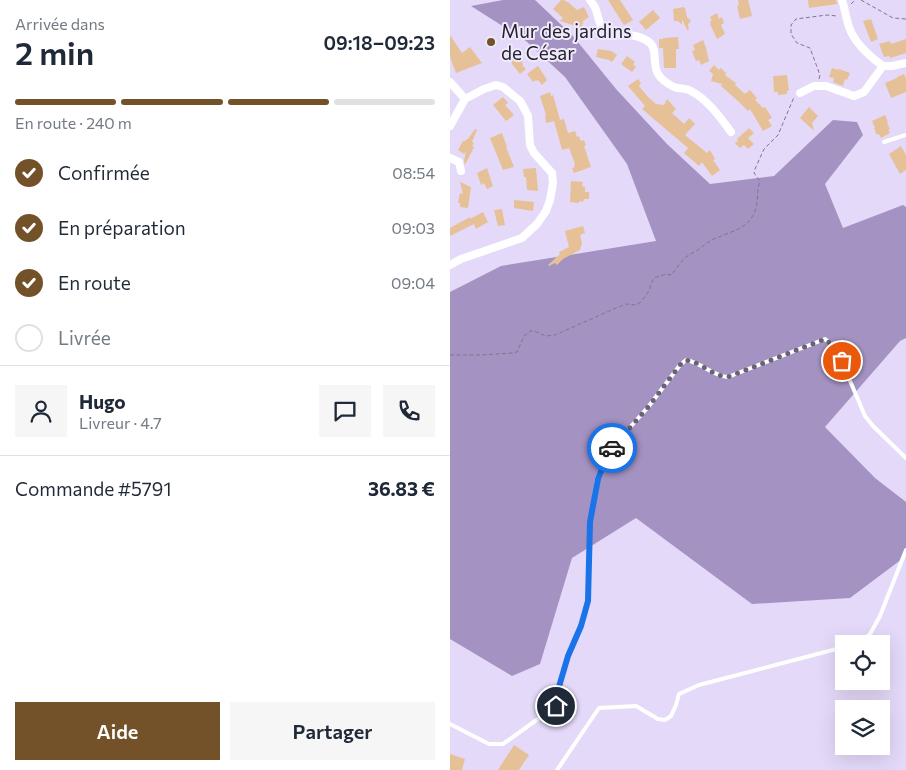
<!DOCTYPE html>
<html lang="fr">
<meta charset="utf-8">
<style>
:root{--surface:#fff;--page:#f6f6f7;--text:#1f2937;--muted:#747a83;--line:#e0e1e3;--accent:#735129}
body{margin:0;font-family:Commissioner,sans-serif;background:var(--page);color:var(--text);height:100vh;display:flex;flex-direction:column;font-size:19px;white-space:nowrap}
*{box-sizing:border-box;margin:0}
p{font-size:16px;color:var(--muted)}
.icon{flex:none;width:28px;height:28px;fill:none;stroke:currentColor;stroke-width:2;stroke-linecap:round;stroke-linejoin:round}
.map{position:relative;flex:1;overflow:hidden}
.panel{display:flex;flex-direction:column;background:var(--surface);width:450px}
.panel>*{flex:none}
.buttons{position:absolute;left:385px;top:635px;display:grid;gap:10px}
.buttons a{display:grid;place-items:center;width:55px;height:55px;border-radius:0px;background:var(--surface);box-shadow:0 5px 20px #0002;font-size:25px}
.pin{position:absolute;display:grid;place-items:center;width:42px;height:42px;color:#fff;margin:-21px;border:2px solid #fff;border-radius:50%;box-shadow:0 1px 5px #0007}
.courier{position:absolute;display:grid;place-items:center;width:50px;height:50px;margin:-25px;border:4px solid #1a73e8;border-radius:50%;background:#fff;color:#222;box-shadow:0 1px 6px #0007}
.overview em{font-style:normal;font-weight:600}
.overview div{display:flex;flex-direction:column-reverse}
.overview{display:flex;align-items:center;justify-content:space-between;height:85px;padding:0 15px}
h1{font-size:32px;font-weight:600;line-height:38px}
.bar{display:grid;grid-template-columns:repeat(4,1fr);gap:8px 5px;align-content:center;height:60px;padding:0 15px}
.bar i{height:6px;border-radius:4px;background:var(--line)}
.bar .selected{background:var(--accent)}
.bar p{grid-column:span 4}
.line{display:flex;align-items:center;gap:12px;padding:0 15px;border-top:1px solid var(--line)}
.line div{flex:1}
.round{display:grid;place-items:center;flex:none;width:52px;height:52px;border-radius:0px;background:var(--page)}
ol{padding:0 15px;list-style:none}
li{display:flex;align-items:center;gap:15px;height:55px}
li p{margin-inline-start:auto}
li .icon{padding:5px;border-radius:50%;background:var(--accent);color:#fff;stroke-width:4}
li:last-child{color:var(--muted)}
li i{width:28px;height:28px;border:2px solid var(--line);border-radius:50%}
.button{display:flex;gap:10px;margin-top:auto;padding:10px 15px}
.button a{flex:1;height:58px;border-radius:0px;background:var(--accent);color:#fff;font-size:20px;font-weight:600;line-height:58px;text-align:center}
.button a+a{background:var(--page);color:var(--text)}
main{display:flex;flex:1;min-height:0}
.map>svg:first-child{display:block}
</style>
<main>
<section class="panel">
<div class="overview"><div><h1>2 min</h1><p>Arrivée dans</p></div><em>09:18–09:23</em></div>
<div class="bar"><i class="selected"></i><i class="selected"></i><i class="selected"></i><i></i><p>En route · 240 m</p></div>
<ol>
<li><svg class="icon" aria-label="check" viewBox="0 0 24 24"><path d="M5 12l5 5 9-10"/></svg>Confirmée<p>08:54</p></li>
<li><svg class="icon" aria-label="check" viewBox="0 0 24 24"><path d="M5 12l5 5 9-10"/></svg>En préparation<p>09:03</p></li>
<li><svg class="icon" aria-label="check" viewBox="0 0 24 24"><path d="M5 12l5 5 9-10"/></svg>En route<p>09:04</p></li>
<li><i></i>Livrée</li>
</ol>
<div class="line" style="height:90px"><a class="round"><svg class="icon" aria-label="person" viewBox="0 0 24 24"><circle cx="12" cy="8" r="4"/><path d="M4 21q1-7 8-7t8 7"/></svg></a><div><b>Hugo</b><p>Livreur · 4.7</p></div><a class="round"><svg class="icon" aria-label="chat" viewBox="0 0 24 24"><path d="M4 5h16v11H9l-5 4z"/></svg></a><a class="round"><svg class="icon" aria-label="phone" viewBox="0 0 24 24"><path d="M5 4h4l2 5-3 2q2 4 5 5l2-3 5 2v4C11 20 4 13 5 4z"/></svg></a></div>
<div class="line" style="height:65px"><div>Commande #5791</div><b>36.83 €</b></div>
<div class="button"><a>Aide</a><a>Partager</a></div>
</section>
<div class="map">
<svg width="456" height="770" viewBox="0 0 456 770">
<rect width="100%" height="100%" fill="#e4d9f9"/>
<path fill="#a493c2" d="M53,0H85L123,36L166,89L217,144L260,184L324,176L383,120L407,122L413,135L375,184L393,228L453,205L456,207V338L450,341L375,427L425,478L456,502V556L400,598L302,604L186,518L122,558L90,664L62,676L0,639V292L51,266L206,241L177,164L115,77L76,41L21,6Z"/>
<path fill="#e6c097" d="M111,0H114L117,2H118L127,10L134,7L139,17L133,21L132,28L110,21L113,18L103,9Z
M158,0H170L183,20L174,25Z
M288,0H298L302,16L290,19L287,6L289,5Z
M358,0H386L387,4L359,8Z
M234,7V8H235L237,17L241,21L238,24L239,30H237L232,19V25L228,21H224L223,9Z
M203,10L210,18L196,30L189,22Z
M267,13L269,19L272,17L274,23L271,25L275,34L267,39L260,24L261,23L260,21L262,20L260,17Z
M421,19L428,39L421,42L413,21Z
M0,35L12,53L20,47L32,63L6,73L0,57Z
M228,37L229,49H226V68H214L213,48H209V39H213V38Z
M456,39V53L440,58L439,56L434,57L429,44L440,41L441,44Z
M253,40L256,48L259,61L251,65L249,60L246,61L242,51L245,50L243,45Z
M148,49L161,51L167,55L162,62L159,60L146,57Z
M61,54H71L73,66L76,69L70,74L62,64Z
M177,56L185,62L183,64L186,67L182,72L171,64Z
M264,65L269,70L271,68L276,73L275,75L286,83L285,85L295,94L300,90L307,98L305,100L313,108L315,107L322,118L318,120L322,126L313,131L300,109L298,111L289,102L271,86L272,84L261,81L263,74L259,71Z
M88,66L97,80L92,85L88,80L86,81V80L83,82L77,74Z
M382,68L388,70L389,69L400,73L397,80L395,79L393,86L383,82L384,78L379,77Z
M454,74L456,79V92L441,98L435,83L447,78V77Z
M337,75L339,90L337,91V94L328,95V92H324L323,76Z
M188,79L191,83L189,86L197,96L206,104L214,105L217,99L226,109L222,113L234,124L239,118L245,124L235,135L257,153L260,150L265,159L263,160L270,170L262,176L252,162L249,166L234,153L238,148L192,109L195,106L178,86Z
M100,92L101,96L103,95L110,120L114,119L118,133L125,131L127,137L129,136L131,141L134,140L136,146H134L141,167L124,173L122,168L125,167L124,165L125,164L119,148L112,150L104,121L96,123L95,115H96L90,96Z
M53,97L58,103L55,105L64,115L56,121L43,105Z
M359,107L368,116L362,123L364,131L350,118Z
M435,115L438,122L437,123L440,129L438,130L440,133L431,138L429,134L427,135L424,128H425L422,121Z
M299,128L304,133L298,138L304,144L298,149L294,145L290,148L285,143L288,141L287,139Z
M25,129L27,130L22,142L24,143L22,146L24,147L15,165L14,161L16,151L14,154L8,150L13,141H15L17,139H18Z
M52,133L57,147H56L64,167L53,170L40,138Z
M451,146L456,155V170L450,174L439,154Z
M37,168L43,186L37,189L34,183L31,185L27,173Z
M86,168L88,191L77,190L76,177H74L73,169Z
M121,181L133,182L132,186L135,187V192H139V199H134L133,202L129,201V203L120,202Z
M10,182L21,187L18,208L10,207V203H8L10,193L13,194Z
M64,200L84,202L83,211L64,208Z
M52,209L55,225L48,226L44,210Z
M33,212L38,222L26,229L24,224L0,236V228L20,217V219Z
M133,226L135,233L130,235L132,243L130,250L113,259L107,265L105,263L99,266L98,265L110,254L109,252L119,247L115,231Z
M64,745L79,755L69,770H48Z
M0,754L15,759L12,770H0Z"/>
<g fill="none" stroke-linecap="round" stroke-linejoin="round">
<path stroke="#7e768b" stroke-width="1" stroke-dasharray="4 2.5" stroke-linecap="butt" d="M411,0L443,18L456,19
M401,4L405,0
M369,79L370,75L360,48L347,43L341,34V25L346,19L377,15L387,16
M0,355H30L62,353L67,352L74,336L80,331H84L96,336L105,335L166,308L176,304L186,305L191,302L199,291L201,284L204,278L216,274L221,275C226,270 230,262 236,257C240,254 245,252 249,249C255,245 261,239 269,237C284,230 298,229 305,211C309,201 306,191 310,181L304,173L305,169L314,149L328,135L344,97"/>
<path stroke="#fff" stroke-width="4" d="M434,142L456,135
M402,644L411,641L420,634L430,616L456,550
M0,724L39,744H53L106,706L108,690L118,656L131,625L138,601L140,522L147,479L159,451L199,406L230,365L236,360C252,363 263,376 278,377L375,339L386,348L415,416L423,426L456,458
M107,770L149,708L186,706L208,719L215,720L221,716L226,705L229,694L249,685L394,647"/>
<path stroke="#fff" stroke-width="8" d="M140,0C142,3 145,6 146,10C148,15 148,23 153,27C165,38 187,31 200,43C209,51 200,66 211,78C215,82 221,86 227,88C232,89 236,88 241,91C258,100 270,117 281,132
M392,0C395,9 396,18 399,27C405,44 419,56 433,66
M0,82L15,99
M350,93L364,86H376L404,96L414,92L433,66H442L456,63
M0,126L15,99L34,89L46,85L53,87L70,101L75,110L78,116L80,145L84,153L102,173L103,183L100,200L96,211L87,224L72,238L11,259L0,265
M0,158L9,162L11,171"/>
</g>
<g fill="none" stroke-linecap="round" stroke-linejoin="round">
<path stroke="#686274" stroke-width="5" stroke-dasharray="0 9" d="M162,448L199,406L230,365L236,360C252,363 263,376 278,377L375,339L386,348L392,361"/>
<path stroke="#1a73e8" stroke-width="6" d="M106,706L108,690L118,656L131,626L138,601L140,522L148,479L159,451L162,448"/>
</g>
<circle fill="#735129" stroke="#efe9fc" stroke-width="2" cx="41" cy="42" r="5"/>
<g text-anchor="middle" stroke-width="4" stroke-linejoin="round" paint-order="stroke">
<g font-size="19" fill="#26222d" stroke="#efe9fc" text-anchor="start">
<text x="51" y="38">Mur des jardins<tspan x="51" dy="22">de César</tspan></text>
</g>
</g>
</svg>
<div class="buttons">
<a><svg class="icon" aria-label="locate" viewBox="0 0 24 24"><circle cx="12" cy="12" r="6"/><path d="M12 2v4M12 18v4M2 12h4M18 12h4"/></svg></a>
<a><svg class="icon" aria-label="layers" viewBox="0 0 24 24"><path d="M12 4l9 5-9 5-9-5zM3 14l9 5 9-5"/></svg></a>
</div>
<div class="pin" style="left:392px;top:361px;background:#ea580c"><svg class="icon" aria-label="bag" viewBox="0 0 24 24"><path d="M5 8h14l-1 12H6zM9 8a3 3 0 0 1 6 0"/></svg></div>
<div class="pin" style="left:106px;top:706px;background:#1f2937"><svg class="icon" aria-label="home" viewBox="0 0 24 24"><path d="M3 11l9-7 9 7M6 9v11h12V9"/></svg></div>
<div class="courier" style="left:162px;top:448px"><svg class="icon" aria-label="car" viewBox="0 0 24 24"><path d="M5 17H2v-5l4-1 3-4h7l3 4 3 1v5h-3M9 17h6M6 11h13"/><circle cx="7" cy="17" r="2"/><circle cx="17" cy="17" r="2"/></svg></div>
</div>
</main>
